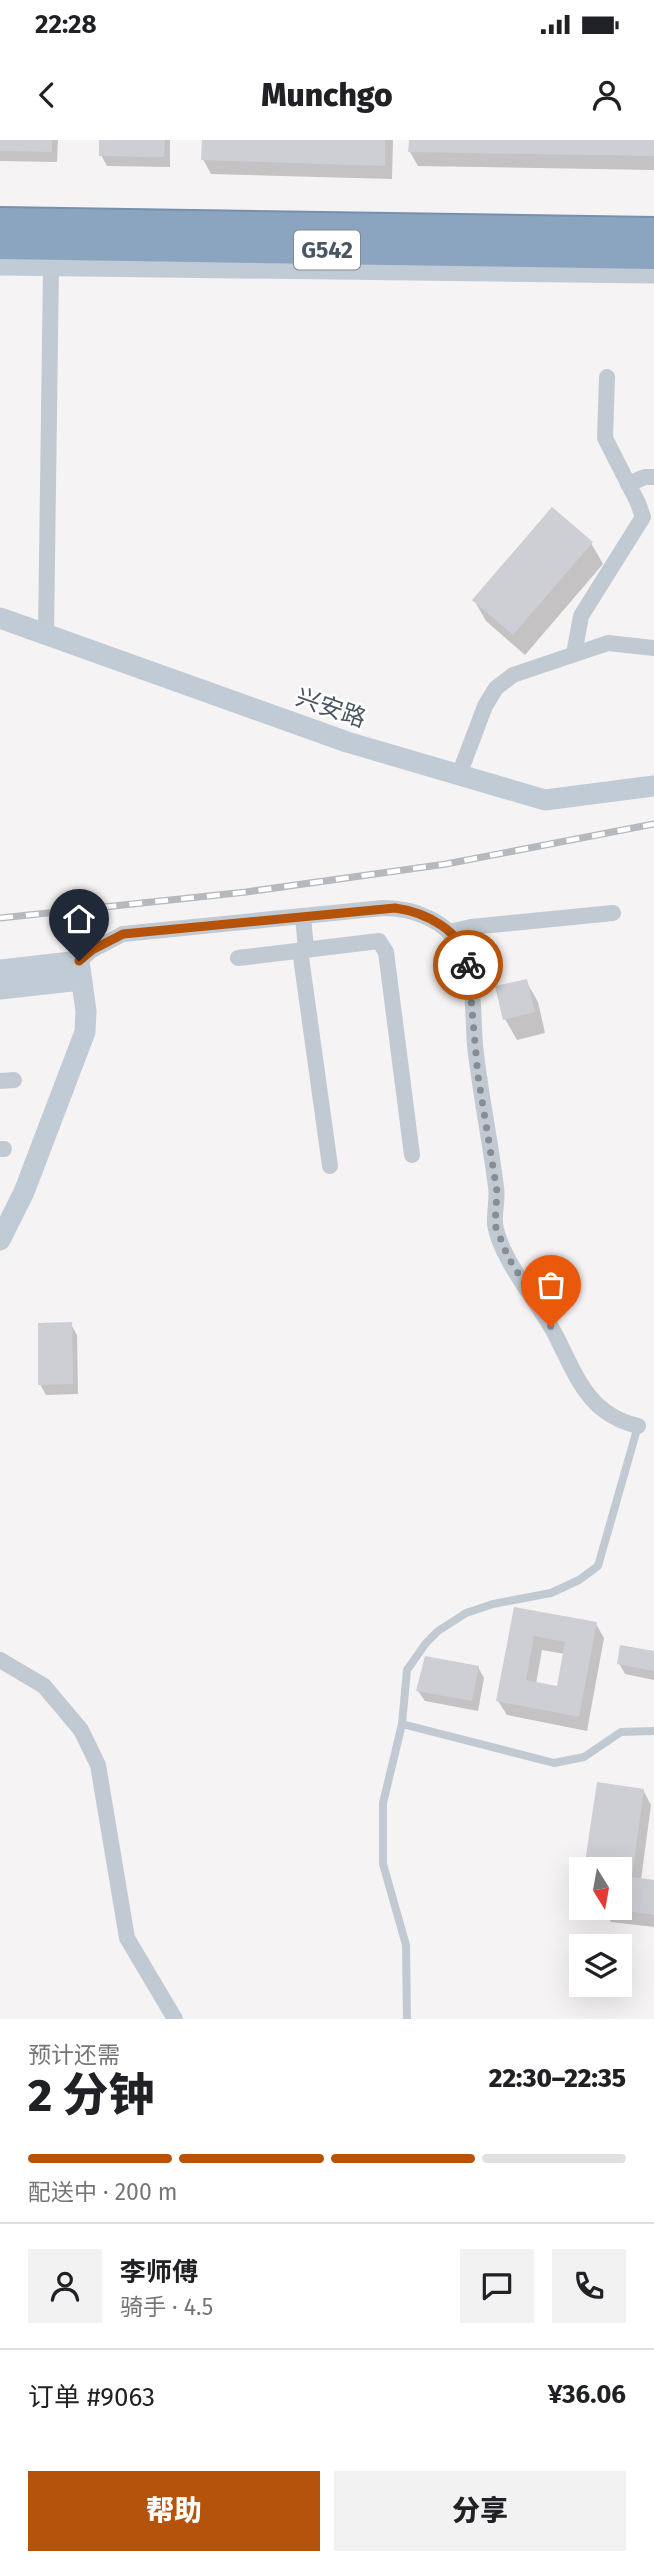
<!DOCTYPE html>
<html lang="zh">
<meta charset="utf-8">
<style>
:root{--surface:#fff;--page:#f2f2f2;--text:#202124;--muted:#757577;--line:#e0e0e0;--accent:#b45309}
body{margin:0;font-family:"Fira Sans","Noto Sans SC",sans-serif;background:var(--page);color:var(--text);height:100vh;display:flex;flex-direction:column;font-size:26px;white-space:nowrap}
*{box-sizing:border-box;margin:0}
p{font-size:23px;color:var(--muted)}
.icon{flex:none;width:38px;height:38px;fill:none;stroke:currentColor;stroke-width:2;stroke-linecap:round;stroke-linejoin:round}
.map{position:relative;height:1879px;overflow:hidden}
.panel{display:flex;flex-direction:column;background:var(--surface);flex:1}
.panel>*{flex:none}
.needle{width:46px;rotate:169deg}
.controls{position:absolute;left:569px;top:1717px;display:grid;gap:14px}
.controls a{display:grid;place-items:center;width:63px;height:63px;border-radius:0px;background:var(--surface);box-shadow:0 7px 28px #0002;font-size:35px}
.pin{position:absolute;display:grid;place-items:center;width:60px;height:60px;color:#fff;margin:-72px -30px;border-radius:50% 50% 50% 0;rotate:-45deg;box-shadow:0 0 7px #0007}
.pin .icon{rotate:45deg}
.courier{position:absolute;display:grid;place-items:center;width:70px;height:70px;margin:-35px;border:5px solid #b45309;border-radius:50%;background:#fff;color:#222;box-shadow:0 2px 9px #0007}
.summary em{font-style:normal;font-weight:800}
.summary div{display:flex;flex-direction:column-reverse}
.summary{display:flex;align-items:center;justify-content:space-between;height:119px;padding:0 28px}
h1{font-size:46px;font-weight:800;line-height:52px}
.bar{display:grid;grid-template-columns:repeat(4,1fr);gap:10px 7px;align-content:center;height:84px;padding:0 28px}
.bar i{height:9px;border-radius:5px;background:var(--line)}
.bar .active{background:var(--accent)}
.bar p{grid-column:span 4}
.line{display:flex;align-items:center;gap:18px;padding:0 28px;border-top:2px solid var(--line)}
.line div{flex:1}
.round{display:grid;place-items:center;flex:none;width:74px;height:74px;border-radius:0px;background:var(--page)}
.primary-button{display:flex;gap:14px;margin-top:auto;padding:14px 28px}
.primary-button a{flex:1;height:80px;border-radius:0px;background:var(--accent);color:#fff;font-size:28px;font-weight:800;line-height:80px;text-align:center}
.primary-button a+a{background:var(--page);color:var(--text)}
.status{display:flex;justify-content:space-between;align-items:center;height:49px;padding:0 35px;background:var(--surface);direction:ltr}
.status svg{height:19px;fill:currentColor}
header{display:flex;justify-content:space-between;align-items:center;height:91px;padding:0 28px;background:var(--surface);font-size:32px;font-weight:800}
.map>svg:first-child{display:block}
</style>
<div class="status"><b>22:28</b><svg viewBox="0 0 49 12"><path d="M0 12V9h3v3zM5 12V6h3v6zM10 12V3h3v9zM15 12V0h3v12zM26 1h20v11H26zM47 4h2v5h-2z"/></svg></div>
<header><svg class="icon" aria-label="back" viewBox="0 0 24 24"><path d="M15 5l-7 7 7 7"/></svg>Munchgo<svg class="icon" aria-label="person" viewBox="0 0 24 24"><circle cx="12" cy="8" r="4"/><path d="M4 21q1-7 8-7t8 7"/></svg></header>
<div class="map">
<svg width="654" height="1879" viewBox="0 0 654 1879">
<rect width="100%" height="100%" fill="#f5f3f3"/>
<path fill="#0003" fill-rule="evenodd" d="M0,0H58L57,22L0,21Z
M101,0H170V27L107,26L101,15Z
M203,0H393L392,39L211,34L203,19Z
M410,0H654V30L418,26L410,12Z
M591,403L603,424L525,515L486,481L474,460Z
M526,841L538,862L545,893L517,900L505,879Z
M71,1184L77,1195L78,1254L46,1255L40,1244Z
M515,1469L596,1484L604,1498L587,1591L507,1575L498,1561ZM542,1510L565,1514L558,1548L536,1544Z
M654,1513V1540L625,1534L619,1523Z
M478,1527L484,1538L478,1571L425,1561L418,1551Z
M643,1650L651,1665L641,1740L654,1742V1787L611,1782L603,1768H600H620V1729H586Z"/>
<path fill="#cdcfd5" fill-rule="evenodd" d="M0,0H52V12L0,11Z
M99,0H165L164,17L99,16Z
M202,0H385V26L201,20Z
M409,0H654V16L408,12Z
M552,367L593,402L513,495L472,460Z
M527,839L535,872L503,880L495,846Z
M72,1182L73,1244L38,1245V1183Z
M514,1467L597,1482L579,1577L496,1561ZM534,1496L565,1502L557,1546L526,1540Z
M620,1505L654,1511V1531L617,1524Z
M425,1516L479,1526L472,1561L416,1551Z
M597,1642L644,1649L632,1737L654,1740V1775L620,1770V1729H584Z"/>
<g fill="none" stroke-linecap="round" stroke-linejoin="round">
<g stroke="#7690ad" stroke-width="32">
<path id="highway" d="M0,82L654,92
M0,105L654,115"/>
</g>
<path stroke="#c1cad2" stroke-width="8" d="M402,1584L554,1623L584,1617L621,1592L654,1591
M407,1879L406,1805L383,1724V1663L402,1584L407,1530L426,1503L438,1491L466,1473L493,1464L551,1453L579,1440L598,1426L638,1286"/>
<path stroke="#c1cad2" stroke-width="16" d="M628,344L645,337H654
M46,494L51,126
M574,514L581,476L643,377L638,363L605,298L607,237
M459,635L485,566L496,548L513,535L608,503L654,508
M303,777L306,809
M449,792L471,787L613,773
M300,810L330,1026
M238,818L379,801L386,812L412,1015
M79,821L92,810L123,794L383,768C415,768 447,781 463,810C474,830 473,881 475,905C480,952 490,999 496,1047C498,1059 494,1072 495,1084C500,1119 539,1163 556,1196C577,1237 588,1274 638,1286
M0,941L14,940
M0,1009H4
M0,1520L44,1546L81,1590L98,1625L127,1798L175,1879"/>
<path stroke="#c1cbd6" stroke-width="21" d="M0,125L654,133
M0,478L347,602L545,660L654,646
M0,830L79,821L86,871L85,892L24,1052L0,1100
M0,849L81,840"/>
<use href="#highway" stroke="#8ba5c1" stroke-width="28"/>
<g stroke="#b5b8bd" stroke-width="7">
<path id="rail" d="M0,778L246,752L446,724L654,684"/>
</g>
<use href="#rail" stroke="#fff" stroke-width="4.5" stroke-dasharray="13" stroke-linecap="butt"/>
</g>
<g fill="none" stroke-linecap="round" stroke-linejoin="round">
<path stroke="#868d94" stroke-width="7" stroke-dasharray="0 12.6" d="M468,825L478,936L497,1051L495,1085L508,1117L551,1187"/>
<path stroke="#b45309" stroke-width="9" d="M79,821L92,810L123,794L395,768C425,772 464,791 468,825"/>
</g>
<g text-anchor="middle" stroke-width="5" stroke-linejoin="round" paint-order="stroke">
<rect fill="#fff" stroke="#808990" stroke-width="2" x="294" y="90.5" width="66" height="39" rx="5"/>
<g font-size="23" font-weight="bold" fill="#4a5661">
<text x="327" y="118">G542</text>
</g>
<g font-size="24" fill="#4a5661" stroke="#fff">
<text transform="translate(331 568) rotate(19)" y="8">兴安路</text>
</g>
</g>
</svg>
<div class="controls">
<a><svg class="needle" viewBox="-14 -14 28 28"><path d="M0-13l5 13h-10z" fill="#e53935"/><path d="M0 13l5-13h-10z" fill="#757577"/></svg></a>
<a><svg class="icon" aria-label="layers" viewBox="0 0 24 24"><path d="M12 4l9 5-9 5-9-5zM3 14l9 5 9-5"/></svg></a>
</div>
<div class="pin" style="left:551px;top:1187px;background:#ea580c"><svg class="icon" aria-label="bag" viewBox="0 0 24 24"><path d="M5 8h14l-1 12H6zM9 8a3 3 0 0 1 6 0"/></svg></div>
<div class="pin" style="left:79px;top:821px;background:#1f2937"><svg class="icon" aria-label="home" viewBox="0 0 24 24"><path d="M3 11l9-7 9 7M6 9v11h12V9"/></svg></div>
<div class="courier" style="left:468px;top:825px"><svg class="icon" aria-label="bike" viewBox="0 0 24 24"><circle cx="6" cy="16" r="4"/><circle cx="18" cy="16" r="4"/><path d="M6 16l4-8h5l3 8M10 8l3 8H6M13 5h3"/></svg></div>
</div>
<section class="panel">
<div class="summary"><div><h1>2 分钟</h1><p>预计还需</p></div><em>22:30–22:35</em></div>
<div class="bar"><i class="active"></i><i class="active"></i><i class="active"></i><i></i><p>配送中 · 200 m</p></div>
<div class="line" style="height:126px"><a class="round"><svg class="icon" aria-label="person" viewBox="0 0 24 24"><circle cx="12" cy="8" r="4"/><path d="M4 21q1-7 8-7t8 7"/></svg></a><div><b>李师傅</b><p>骑手 · 4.5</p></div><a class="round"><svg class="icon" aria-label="chat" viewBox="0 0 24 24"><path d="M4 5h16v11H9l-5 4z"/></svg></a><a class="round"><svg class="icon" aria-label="phone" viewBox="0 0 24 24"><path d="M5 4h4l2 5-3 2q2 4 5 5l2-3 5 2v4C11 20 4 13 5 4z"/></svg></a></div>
<div class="line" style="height:91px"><div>订单 #9063</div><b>¥36.06</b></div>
<div class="primary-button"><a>帮助</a><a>分享</a></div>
</section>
